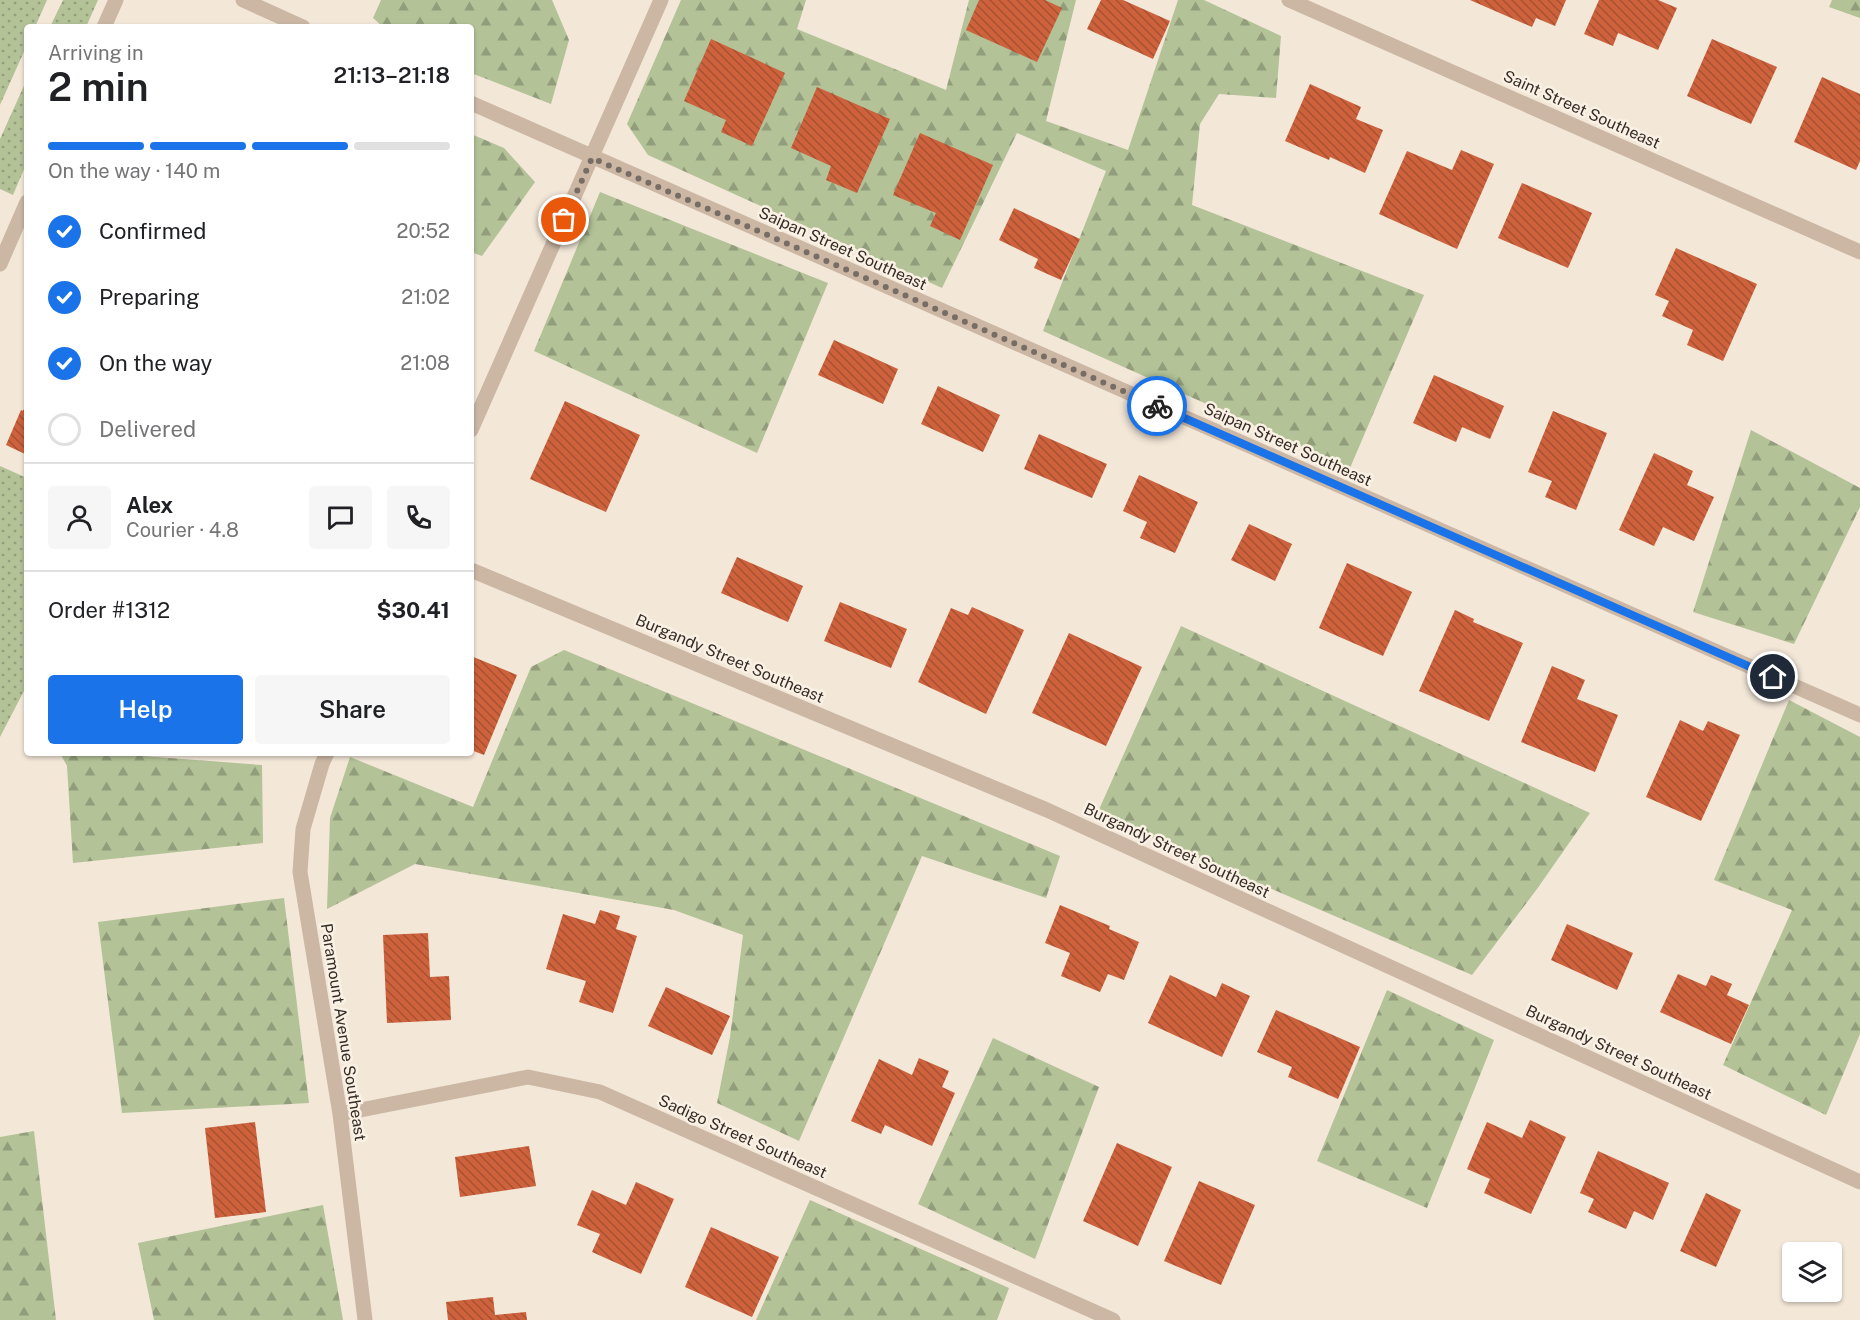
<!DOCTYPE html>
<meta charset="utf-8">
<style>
:root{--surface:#fff;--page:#f6f6f6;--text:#202124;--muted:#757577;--line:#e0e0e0;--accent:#1a73e8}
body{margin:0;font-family:"Public Sans",sans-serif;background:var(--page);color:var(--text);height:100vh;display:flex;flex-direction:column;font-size:22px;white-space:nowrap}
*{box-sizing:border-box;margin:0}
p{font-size:20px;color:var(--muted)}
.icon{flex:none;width:33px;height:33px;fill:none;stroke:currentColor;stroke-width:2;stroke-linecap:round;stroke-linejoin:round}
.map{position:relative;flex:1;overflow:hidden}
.side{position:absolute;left:24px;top:24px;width:450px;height:732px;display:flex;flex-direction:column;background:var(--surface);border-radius:6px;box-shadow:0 2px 4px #0004}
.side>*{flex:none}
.tools{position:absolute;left:1782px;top:1242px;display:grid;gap:12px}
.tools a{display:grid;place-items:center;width:60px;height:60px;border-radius:6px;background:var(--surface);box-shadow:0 2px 4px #0004;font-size:30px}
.pin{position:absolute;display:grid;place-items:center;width:51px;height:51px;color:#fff;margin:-26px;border:3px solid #fff;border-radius:50%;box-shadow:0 2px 6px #0007}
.courier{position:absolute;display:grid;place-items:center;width:60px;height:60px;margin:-30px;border:4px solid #1a73e8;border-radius:50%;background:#fff;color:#222;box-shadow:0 2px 8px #0007}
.overview em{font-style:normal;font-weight:600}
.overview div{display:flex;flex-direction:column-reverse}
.overview{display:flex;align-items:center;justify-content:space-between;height:102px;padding:0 24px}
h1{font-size:39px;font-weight:600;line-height:45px}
.bar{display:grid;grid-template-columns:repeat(4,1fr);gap:9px 6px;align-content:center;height:72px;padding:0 24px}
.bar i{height:8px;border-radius:4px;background:var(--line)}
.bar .on{background:var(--accent)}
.bar p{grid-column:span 4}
.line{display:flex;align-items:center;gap:15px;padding:0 24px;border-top:2px solid var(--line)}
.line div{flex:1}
.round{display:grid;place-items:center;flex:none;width:63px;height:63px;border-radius:6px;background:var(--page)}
ol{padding:0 24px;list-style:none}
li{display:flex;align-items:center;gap:18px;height:66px}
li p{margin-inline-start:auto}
li .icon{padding:6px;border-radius:50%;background:var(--accent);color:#fff;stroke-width:4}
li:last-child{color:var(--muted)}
li i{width:33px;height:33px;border:3px solid var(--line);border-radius:50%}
.button{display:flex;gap:12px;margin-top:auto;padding:12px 24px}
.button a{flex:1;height:69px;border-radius:6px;background:var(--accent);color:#fff;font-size:24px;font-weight:600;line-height:69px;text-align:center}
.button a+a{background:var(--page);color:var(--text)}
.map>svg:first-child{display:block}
</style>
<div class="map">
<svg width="1860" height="1320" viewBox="0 0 1860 1320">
<defs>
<pattern id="grass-dots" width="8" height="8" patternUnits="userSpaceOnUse" patternTransform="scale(1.5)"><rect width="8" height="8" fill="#b3c297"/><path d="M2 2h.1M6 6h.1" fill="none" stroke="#929e7b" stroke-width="1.8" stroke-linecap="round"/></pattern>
<pattern id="forest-firs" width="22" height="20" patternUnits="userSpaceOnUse" patternTransform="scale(1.5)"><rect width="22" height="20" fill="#b3c297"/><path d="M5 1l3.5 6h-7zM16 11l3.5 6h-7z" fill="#929e7b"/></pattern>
<pattern id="building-back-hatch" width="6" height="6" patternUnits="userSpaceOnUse" patternTransform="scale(1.5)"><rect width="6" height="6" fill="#cd623c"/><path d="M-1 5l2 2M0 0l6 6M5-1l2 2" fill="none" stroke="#a75132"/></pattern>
</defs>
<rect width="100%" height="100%" fill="#f3e7d8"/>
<path fill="url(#grass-dots)" d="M0,0H47L35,27H27V45L0,105Z
M63,0H98L86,27H50Z
M27,79V162L13,195L0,189V139Z
M0,466L27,478V685L0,737Z"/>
<path fill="url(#forest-firs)" d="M381,0H552L569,40L551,104L471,73V27H383L373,18Z
M681,0H806L797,29L946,90L969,0H1076L1046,121L1128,150L1178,0H1204L1281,36L1276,98L1219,94L1200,124L1192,205L1424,295L1350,468L1043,331L1106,171L1017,133L942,288L648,155L627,124Z
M1832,0H1860V18L1829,7Z
M471,134L504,148L535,182L482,256L471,252Z
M600,192L828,283L757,453L534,351Z
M1751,430L1860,488V507L1794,644L1693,612Z
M1181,626L1590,813L1537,889L1472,975L1097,814Z
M564,650L1060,856L1046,898L922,856L799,1141L717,1103L730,1037L743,935L674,910L415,864L327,909L330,818L350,757L473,807L531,667Z
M1789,700L1860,737V1034L1826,1115L1723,1065L1792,910L1714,880Z
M60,753H142L143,756L262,765L263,843L73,863L67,766Z
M284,898L309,1103L122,1113L98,922Z
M1387,990L1494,1040L1427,1208L1317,1161Z
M993,1038L1099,1087L1035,1259L918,1204Z
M34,1131L56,1320H0V1137Z
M810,1200L1009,1288L997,1320H756Z
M323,1205L343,1320H154L138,1243Z"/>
<path fill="url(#building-back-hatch)" d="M979,0H1045L1062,8L1037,62L966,30Z
M1101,0H1123L1170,21L1153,59L1087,29Z
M1470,0H1566L1555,26L1536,18L1532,27Z
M1599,0H1658L1677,8L1658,50L1618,33L1613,46L1584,34Z
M711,39L785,73L752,146L721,132L726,120L684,101Z
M1712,39L1777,67L1751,124L1687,96Z
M1822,77L1860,94V161L1856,170L1794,142Z
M1310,84L1361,107L1356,119L1383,130L1365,173L1330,157L1329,160L1285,141Z
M817,87L890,119L857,193L826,180L831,166L791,148Z
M920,133L993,165L960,240L930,226L936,213L893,195Z
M1461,150L1494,164L1457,249L1379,214L1407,151L1452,170Z
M1522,183L1592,213L1568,268L1498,238Z
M1014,208L1080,239L1061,280L1034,268L1038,259L999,240Z
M1676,248L1757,284L1723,361L1687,345L1693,330L1662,316L1669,301L1655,295Z
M834,340L898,369L883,404L818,375Z
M1434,375L1504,406L1490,439L1462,427L1456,442L1413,423Z
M938,386L1000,415L983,452L921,424Z
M565,401L640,435L606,512L530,479Z
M27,403V455L6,445L21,410L23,411Z
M1553,411L1607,433L1576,510L1545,497L1552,481L1528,472Z
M1039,434L1107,464L1092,498L1024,469Z
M1654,453L1693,471L1687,485L1714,497L1694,541L1663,527L1654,546L1619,530Z
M1139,475L1198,502L1175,553L1140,538L1147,522L1123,511Z
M1249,524L1292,544L1275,581L1231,560Z
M737,557L803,586L788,622L721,593Z
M1347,563L1412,592L1383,656L1319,628Z
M840,602L907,629L891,668L824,641Z
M972,607L1024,630L986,714L918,682L951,608L968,615Z
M1455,610L1474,619L1473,622L1523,643L1489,721L1419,691Z
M1069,633L1142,667L1106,746L1032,713Z
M471,656L517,675L484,755L471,750Z
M1552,666L1585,680L1577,699L1618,715L1595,772L1521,742Z
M1680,720L1703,731L1708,721L1740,735L1701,821L1646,797Z
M1060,905L1110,926L1109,929L1139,942L1124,980L1108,974L1100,992L1061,976L1070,953L1045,943Z
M600,910L620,916L616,929L637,936L613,1013L579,1002L586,981L546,969L563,914L595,924Z
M1567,924L1633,953L1617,990L1551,960Z
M428,933L430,977L449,976L451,1020L387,1023L383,935Z
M1678,974L1706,986L1711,975L1732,984L1727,995L1749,1005L1731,1044L1660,1012Z
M1170,975L1216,997L1222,983L1250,996L1222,1057L1148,1023Z
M666,987L730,1016L712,1055L648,1026Z
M1276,1010L1360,1047L1338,1099L1288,1077L1292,1067L1257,1052Z
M919,1058L949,1071L942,1087L955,1093L932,1146L885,1125L881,1134L851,1121L879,1059L912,1075Z
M1530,1120L1566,1137L1531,1214L1484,1193L1490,1179L1467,1169L1487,1122L1522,1138Z
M255,1122L266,1212L215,1218L205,1128Z
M1117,1143L1172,1167L1138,1246L1083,1221Z
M529,1146L536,1186L460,1197L455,1157Z
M1598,1151L1669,1183L1653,1220L1634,1211L1626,1229L1588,1212L1594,1199L1580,1193Z
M1199,1181L1255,1205L1221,1285L1164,1261Z
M636,1182L674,1199L641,1274L592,1252L600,1234L577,1225L592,1190L626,1205Z
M1706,1193L1741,1210L1716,1267L1680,1251Z
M711,1227L779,1257L752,1317L685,1287Z
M493,1297L495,1315L526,1312L527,1320H448L446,1302Z"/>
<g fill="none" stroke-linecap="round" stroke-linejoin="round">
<path stroke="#cbb7a4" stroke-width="15" d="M243,0L303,27
M1289,0L1860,252
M104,27L116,0
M471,103L1860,715
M0,264L27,202
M471,430L661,0
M471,570L1047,810L1860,1182
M327,753L322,764L303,829L300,872L340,1114L365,1320
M340,1114L528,1077L600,1092L1113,1320"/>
</g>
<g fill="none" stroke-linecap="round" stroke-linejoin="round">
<path stroke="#786d64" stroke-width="6" stroke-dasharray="0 10.8" d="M564,220L592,158L1157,406"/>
<path stroke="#1a73e8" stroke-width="8" d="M1157,406L1773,677"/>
</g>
<g text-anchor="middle" stroke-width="5" stroke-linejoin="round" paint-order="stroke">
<g font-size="16" fill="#362b26" stroke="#faf1e5">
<text transform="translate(1582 109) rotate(24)" y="6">Saint Street Southeast</text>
<text transform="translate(843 248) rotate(24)" y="6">Saipan Street Southeast</text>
<text transform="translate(1288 444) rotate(24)" y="6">Saipan Street Southeast</text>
<text transform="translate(730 658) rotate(23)" y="6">Burgandy Street Southeast</text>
<text transform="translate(1177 850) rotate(25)" y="6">Burgandy Street Southeast</text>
<text transform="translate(344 1032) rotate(81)" y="6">Paramount Avenue Southeast</text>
<text transform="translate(1619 1052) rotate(25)" y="6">Burgandy Street Southeast</text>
<text transform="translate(743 1136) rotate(24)" y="6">Sadigo Street Southeast</text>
</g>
</g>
</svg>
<div class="tools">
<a><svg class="icon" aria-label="layers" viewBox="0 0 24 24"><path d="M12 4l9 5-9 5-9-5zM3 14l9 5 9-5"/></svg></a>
</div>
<div class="pin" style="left:564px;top:220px;background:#ea580c"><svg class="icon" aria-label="bag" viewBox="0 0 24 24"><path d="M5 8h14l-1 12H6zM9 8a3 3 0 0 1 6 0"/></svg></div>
<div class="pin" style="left:1773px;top:677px;background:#1f2937"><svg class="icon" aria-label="home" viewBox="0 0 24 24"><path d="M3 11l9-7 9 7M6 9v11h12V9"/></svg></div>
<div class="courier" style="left:1157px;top:406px"><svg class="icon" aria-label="bike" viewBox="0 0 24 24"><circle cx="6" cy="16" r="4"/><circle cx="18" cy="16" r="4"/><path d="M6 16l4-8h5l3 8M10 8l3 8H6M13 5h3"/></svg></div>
<section class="side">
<div class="overview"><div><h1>2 min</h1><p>Arriving in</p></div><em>21:13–21:18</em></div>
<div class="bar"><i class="on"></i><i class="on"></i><i class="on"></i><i></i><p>On the way · 140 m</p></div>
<ol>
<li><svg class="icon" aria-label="check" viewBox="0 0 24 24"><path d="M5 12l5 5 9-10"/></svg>Confirmed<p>20:52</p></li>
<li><svg class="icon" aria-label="check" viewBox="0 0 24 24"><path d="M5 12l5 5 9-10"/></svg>Preparing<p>21:02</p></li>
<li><svg class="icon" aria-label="check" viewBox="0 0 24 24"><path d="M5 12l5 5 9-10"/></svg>On the way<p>21:08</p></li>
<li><i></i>Delivered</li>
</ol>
<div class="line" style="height:108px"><a class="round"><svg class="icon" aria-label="person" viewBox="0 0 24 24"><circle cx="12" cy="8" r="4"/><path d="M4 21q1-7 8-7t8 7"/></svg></a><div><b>Alex</b><p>Courier · 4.8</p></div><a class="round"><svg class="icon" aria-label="chat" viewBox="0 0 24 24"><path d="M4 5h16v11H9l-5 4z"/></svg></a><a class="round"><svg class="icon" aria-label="phone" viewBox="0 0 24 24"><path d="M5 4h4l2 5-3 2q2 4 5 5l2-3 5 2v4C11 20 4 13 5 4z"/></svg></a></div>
<div class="line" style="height:78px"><div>Order #1312</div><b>$30.41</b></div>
<div class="button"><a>Help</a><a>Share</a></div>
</section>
</div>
